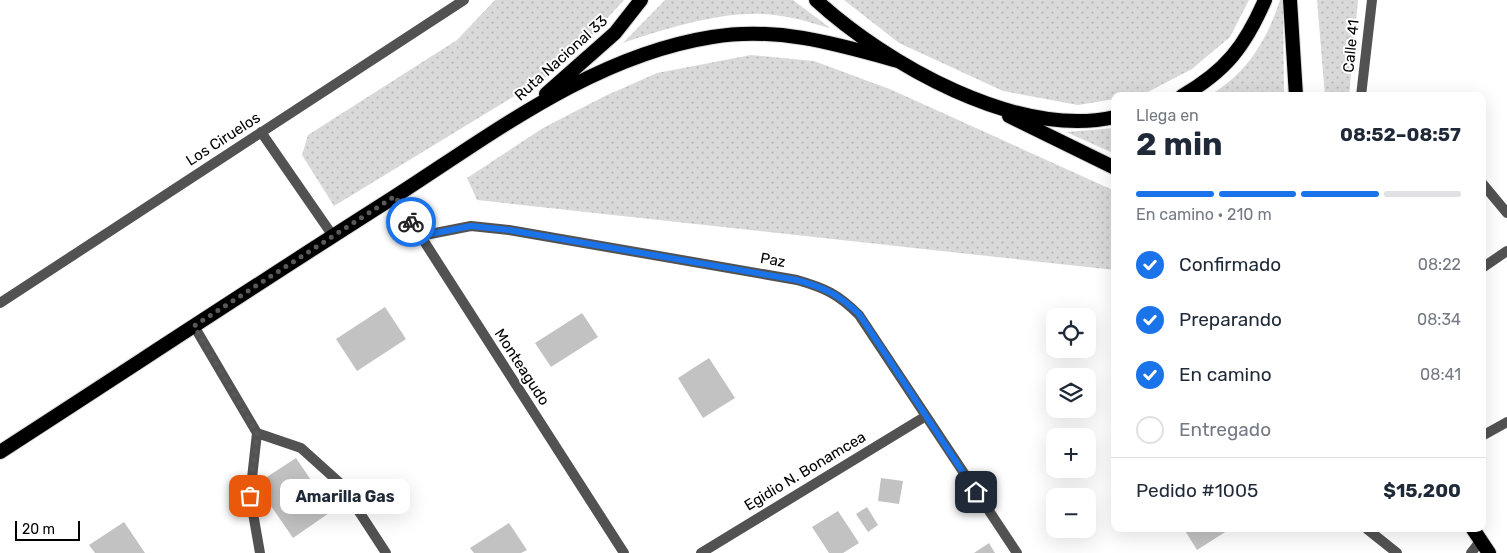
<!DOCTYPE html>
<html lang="es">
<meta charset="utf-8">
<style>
:root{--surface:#fff;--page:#f6f6f7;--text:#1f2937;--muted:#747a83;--line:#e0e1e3;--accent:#1a73e8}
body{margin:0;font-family:Rubik,sans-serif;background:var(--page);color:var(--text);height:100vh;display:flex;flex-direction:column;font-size:19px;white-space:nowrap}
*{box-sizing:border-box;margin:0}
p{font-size:16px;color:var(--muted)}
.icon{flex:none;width:28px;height:28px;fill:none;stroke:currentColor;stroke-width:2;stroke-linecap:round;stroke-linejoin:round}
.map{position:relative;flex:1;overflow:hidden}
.drawer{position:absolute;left:1111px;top:92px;width:375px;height:440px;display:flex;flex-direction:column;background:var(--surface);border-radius:10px;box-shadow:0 5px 20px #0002}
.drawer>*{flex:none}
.fabs{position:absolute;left:1046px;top:308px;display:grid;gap:10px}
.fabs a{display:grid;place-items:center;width:50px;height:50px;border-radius:10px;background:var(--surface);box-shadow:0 5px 20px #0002;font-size:25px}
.scale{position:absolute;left:15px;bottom:12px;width:65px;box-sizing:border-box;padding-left:5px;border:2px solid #000;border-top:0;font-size:14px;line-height:18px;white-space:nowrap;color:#000;-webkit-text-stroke:4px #fff;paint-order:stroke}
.pin{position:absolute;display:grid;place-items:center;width:42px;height:42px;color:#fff;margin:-21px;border-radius:10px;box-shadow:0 2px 8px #0006}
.courier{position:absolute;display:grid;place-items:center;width:50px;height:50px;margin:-25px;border:4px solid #1a73e8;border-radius:50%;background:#fff;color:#222;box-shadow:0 1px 6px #0007}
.bubble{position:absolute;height:35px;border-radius:10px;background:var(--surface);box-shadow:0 5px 20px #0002;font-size:16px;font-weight:700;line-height:35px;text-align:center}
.overview em{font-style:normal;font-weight:700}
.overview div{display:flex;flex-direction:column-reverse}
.overview{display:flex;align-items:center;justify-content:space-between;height:85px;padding:0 25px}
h1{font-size:32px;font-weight:700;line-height:38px}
.bar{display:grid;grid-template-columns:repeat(4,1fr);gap:8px 5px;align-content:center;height:60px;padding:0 25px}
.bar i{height:6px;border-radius:4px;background:var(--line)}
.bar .selected{background:var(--accent)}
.bar p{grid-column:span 4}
.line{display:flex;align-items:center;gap:12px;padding:0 25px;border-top:1px solid var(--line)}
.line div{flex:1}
ol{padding:0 25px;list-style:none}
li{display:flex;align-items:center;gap:15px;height:55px}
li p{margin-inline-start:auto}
li .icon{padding:5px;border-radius:50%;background:var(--accent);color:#fff;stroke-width:4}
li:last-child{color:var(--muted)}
li i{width:28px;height:28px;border:2px solid var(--line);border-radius:50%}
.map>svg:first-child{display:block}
</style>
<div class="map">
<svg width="1507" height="553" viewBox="0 0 1507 553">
<defs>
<pattern id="grass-dots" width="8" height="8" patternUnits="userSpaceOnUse" patternTransform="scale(1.25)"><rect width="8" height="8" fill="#d9d9d9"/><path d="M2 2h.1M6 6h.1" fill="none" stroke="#b8b8b8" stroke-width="1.8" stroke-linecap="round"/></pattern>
</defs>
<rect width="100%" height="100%" fill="#fff"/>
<path fill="url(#grass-dots)" d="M495,0H624L591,36L549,75L334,206L302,155L308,135L457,40Z
M665,0H793L830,28C814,24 798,18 781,16C733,7 668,28 623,43Z
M844,0H1249L1230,37L1192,69L1144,94L1115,96V99L1078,105L1003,91L899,43Z
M1280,0H1283L1284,96H1208C1246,75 1267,40 1280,0Z
M1317,0H1358L1349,96H1325Z
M751,55L814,61L892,90L1115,191V270L477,200L467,178L543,128L605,96L657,73Z
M1115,128V154L1066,132Z"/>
<path fill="#c2c2c2" d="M385,307L406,339L357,371L336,339Z
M582,313L598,337L551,367L535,343Z
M709,358L735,398L703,418L678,378Z
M296,458L332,511L293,538L256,484Z
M881,478L903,481L899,504L878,501Z
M867,507L878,525L868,532L856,514Z
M838,511L859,543L843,553H829L812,527Z
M124,522L145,553H95L89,545Z
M509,523L527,550L521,553H474L470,548Z
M1184,529H1230L1197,550Z
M989,543L995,553H974Z"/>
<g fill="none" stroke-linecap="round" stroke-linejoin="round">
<g stroke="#dbdbdb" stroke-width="16">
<path id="trunk" d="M816,0C886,64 1017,139 1115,117
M1290,0L1296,96
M546,94L615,33L641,0
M1182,96C1226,71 1245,46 1265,0
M1009,116L1115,168
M0,452C130,368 260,282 391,199C491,135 592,56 712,37C777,26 837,44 898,61
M1473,529L1489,553"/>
</g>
<path stroke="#525252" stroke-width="10" d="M261,132L333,236
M1482,183L1507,213
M1482,268L1507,251
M194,326L257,433L250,496L260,553
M257,433L301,448L341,484L386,553
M1482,436L1507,422
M1367,529L1397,553
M1471,553L1481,540"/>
<path stroke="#525252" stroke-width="10" d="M1361,96L1372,0
M395,196L624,553
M420,236L471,226L509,230L797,280C825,288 838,294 859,315L1017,553
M0,303L464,0
M701,553L926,416"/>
<use href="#trunk" stroke="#000" stroke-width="14"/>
</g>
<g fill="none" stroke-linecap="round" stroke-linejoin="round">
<path stroke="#595959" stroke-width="5" stroke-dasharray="0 9" d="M250,496L257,433L194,326L395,196L411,222"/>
<path stroke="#1a73e8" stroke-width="6" d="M411,222L420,236L471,226L509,230L797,280C825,288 838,294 859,314L976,492"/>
</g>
<g text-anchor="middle" stroke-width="4" stroke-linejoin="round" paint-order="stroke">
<g font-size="15" fill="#000" stroke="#fff">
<text transform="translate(1351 46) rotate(-84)" y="5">Calle 41</text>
<text transform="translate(561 58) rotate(-42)" y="5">Ruta Nacional 33</text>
<text transform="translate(223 139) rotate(-33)" y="5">Los Ciruelos</text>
<text transform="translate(773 260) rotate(10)" y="5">Paz</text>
<text transform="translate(522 367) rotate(57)" y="5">Monteagudo</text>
<text transform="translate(805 471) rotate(-31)" y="5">Egidio N. Bonamcea</text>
</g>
</g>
</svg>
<div class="fabs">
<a><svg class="icon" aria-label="locate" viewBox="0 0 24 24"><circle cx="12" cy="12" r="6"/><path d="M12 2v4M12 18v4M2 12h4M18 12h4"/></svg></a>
<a><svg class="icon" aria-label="layers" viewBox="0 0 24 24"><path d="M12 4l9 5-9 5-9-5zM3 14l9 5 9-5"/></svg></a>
<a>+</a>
<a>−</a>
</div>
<div class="scale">20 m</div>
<div class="pin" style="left:250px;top:496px;background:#ea580c"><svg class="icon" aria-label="bag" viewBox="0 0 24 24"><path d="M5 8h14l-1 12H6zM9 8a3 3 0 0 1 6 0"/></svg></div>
<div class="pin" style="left:976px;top:492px;background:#1f2937"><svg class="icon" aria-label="home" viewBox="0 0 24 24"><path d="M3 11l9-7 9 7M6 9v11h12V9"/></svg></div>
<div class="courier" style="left:411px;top:222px"><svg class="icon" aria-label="bike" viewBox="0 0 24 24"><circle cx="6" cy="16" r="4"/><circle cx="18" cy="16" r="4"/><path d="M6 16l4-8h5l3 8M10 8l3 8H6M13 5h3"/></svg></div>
<div class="bubble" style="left:280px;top:479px;width:130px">Amarilla Gas</div>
<section class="drawer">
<div class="overview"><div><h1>2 min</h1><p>Llega en</p></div><em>08:52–08:57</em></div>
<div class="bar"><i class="selected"></i><i class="selected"></i><i class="selected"></i><i></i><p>En camino · 210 m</p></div>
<ol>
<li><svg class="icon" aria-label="check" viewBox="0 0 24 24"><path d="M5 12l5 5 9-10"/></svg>Confirmado<p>08:22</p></li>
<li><svg class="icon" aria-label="check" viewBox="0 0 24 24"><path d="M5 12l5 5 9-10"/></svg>Preparando<p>08:34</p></li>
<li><svg class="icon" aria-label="check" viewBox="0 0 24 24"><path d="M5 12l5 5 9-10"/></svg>En camino<p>08:41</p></li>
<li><i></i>Entregado</li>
</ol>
<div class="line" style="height:65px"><div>Pedido #1005</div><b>$15,200</b></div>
</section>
</div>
